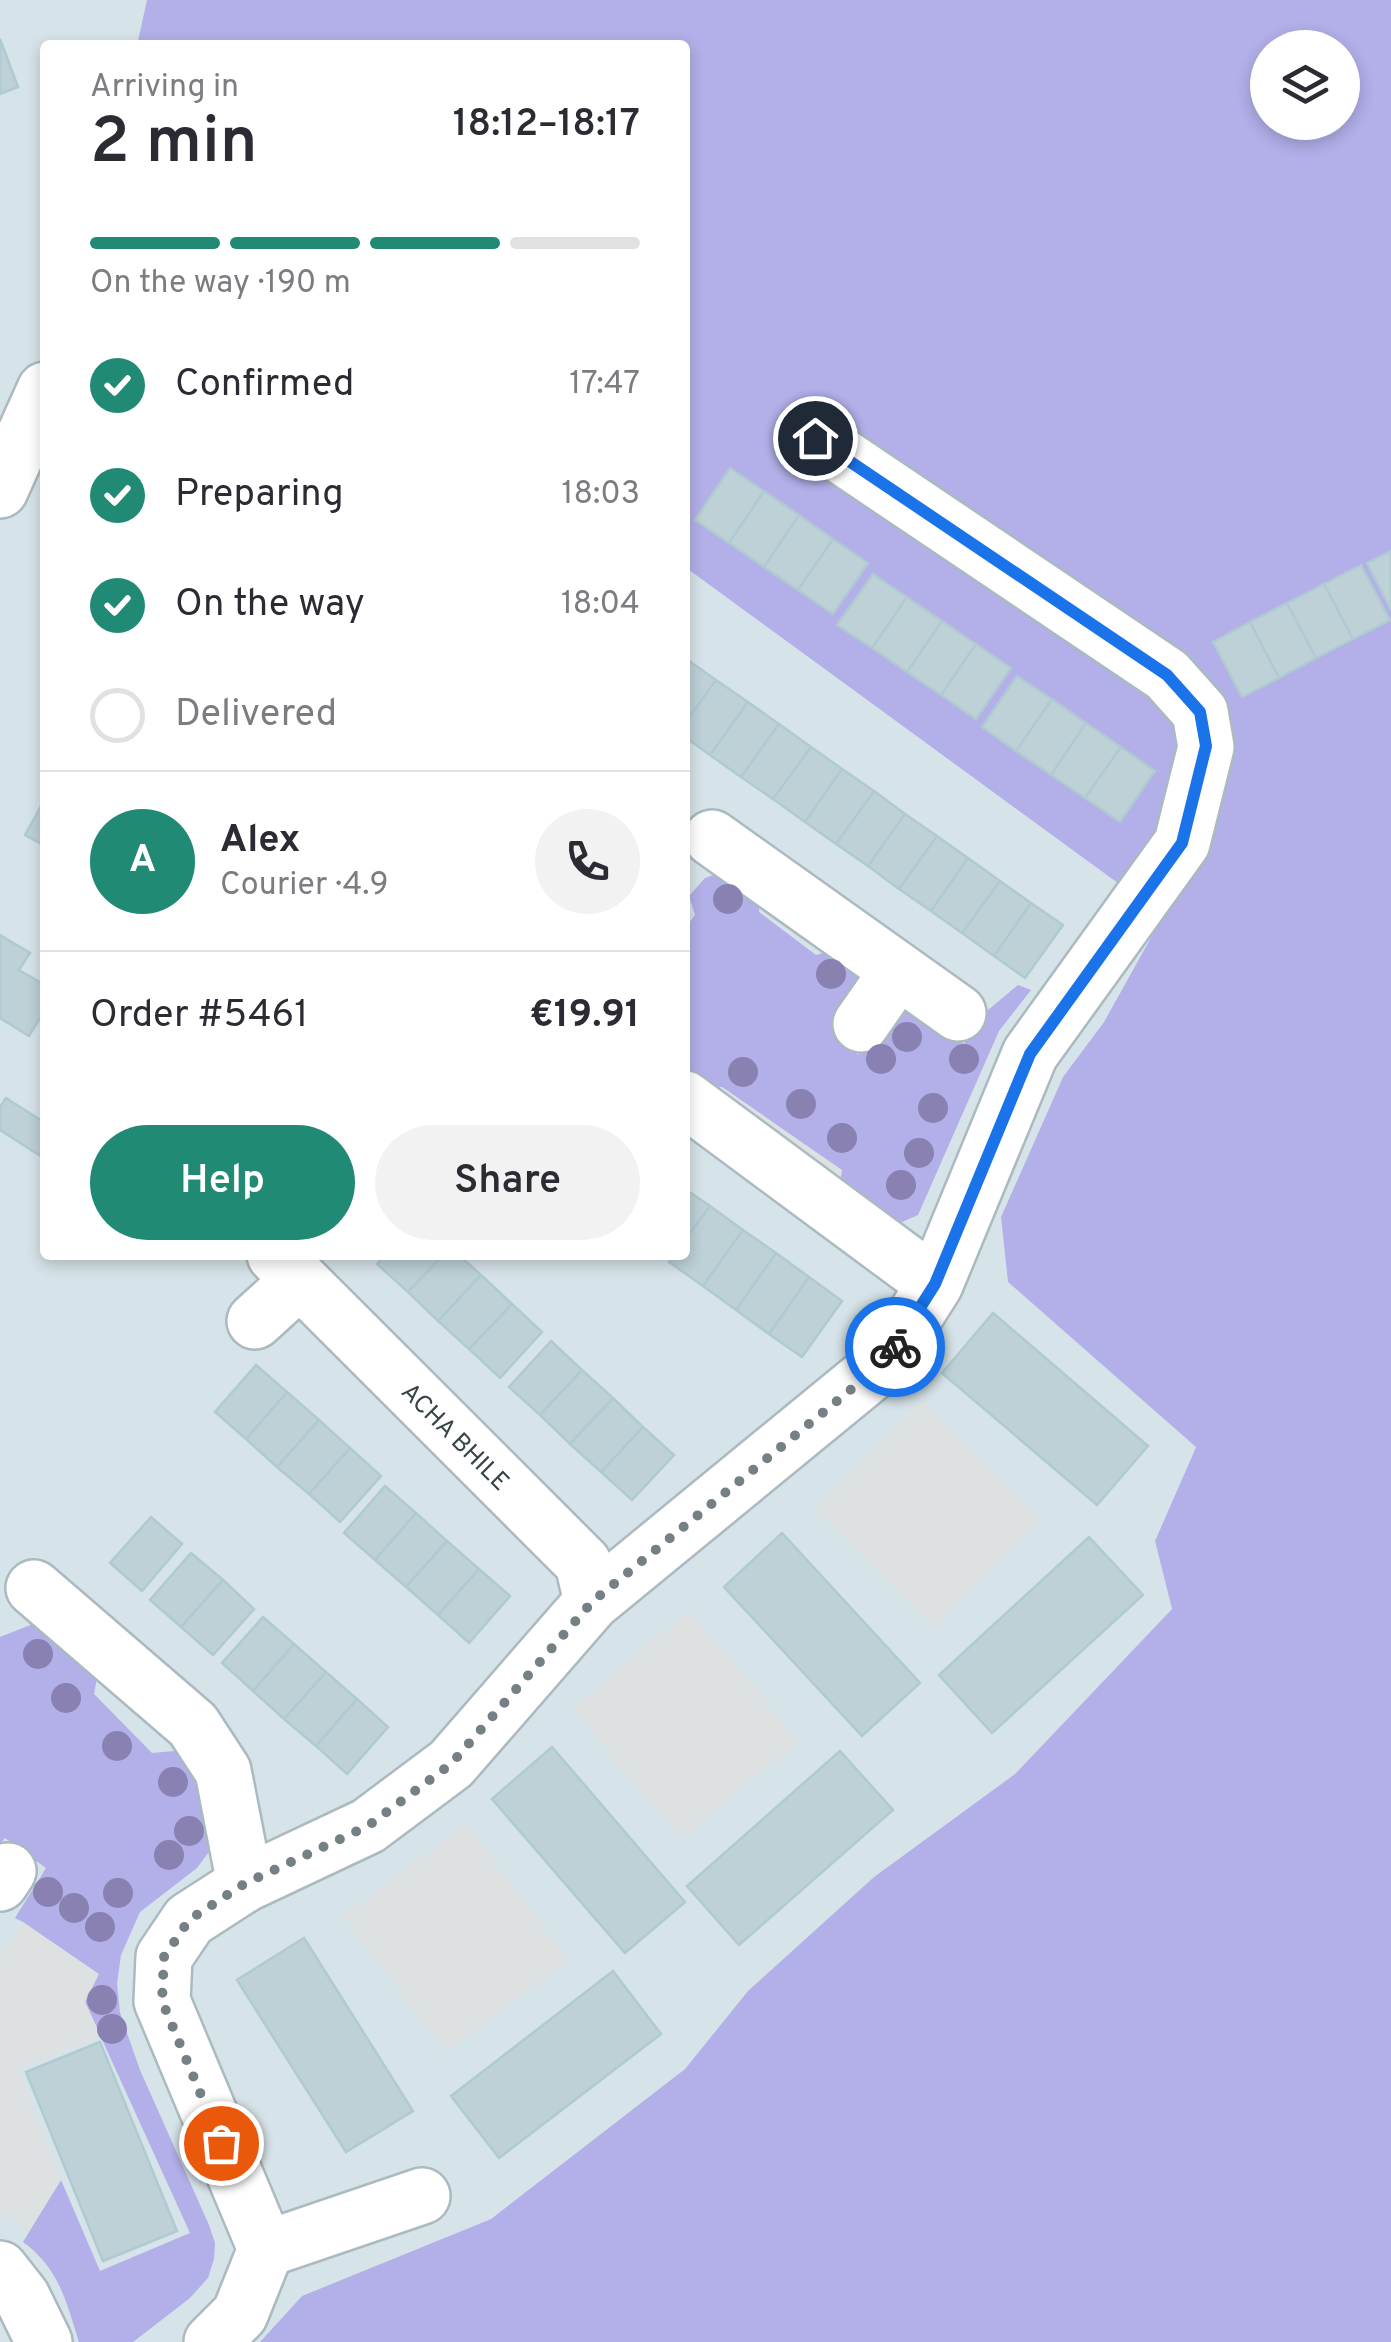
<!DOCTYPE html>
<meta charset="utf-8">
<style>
:root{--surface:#fff;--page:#f2f2f3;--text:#2b2b33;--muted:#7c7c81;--line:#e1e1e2;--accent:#218a74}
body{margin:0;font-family:Overpass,sans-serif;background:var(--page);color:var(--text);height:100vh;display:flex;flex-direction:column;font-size:38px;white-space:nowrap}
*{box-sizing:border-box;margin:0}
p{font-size:32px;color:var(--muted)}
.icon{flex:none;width:55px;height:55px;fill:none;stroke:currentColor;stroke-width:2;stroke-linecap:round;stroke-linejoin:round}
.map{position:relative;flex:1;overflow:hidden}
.details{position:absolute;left:40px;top:40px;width:650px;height:1220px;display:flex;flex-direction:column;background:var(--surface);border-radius:10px;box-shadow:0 5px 15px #0003}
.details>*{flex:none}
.fabs{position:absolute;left:1250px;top:30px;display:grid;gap:20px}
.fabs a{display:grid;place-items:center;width:110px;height:110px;border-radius:50%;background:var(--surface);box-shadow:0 5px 15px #0003;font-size:50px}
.pin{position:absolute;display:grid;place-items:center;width:85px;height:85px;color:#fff;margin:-42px;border:5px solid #fff;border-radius:50%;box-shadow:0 2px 10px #0007}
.courier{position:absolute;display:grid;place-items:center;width:100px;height:100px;margin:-50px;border:8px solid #1a73e8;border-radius:50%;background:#fff;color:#222;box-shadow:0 2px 12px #0007}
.summary em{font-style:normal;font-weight:600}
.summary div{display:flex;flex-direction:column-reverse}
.summary{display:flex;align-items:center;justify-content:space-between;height:170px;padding:0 50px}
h1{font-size:65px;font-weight:600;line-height:75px}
.bar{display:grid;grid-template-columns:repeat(4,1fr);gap:15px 10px;align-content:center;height:120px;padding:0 50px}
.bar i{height:12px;border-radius:8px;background:var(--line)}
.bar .current{background:var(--accent)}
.bar p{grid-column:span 4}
.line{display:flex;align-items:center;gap:25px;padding:0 50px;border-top:2px solid var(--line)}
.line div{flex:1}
.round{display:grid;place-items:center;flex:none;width:105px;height:105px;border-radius:52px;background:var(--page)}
ol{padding:0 50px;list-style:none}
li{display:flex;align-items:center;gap:30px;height:110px}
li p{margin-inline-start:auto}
li .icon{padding:10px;border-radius:50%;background:var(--accent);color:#fff;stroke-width:4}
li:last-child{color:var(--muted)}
li i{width:55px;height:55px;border:5px solid var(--line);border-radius:50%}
.cta{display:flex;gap:20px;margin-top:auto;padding:20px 50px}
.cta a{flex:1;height:115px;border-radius:60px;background:var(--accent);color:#fff;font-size:40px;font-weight:600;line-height:115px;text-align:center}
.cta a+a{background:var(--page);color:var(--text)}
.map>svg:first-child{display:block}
</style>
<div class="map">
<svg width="1391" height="2342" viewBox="0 0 1391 2342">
<rect width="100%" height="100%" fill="#e8f0f4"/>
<path fill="#d6e3e8" d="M0,0H147L137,45H45V1255H685V567L1163,916L1104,1022L1063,1077L1001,1217L1008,1282L1196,1446L1155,1541L1172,1609L1015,1774L874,1877L748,1991L685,2069L491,2219L302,2296L260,2342H0Z"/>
<path fill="#b2afe9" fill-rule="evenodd" d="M147,0H1391V2342H260L302,2296L491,2219L685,2069L748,1991L874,1877L1015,1774L1172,1609L1155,1541L1196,1447L1008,1282L1001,1217L1063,1077L1104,1022L1163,916L685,567V45H137ZM1268,48H1342V122H1268Z
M719,873L760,888L759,912L816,955L836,949L864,980L858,1002L836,1035L858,1055L898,1013H921L964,1044L982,1015L1018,985L1031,990L999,1031L918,1215L902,1222L839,1191L841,1170L722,1087L700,1092L685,1080V928L695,915L689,896L705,878Z
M33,1624L47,1628L99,1667L94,1694L152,1753L175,1751L206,1799L214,1845L197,1868L140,1912L121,1955L117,1983L120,2013L140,2070L209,2225L215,2243L214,2259L208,2278L190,2298L133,2342H79C66,2301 59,2268 23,2242L61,2180L100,2271L190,2233L85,2002L23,1922L15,1918L46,1868L5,1838L0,1844V1637Z"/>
<path fill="#dde1e2" d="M722,1087L842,1170L839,1191L700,1092Z
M922,1400L1042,1520L934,1629L813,1509Z
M689,1611L799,1741L680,1839L571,1708Z
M466,1824L568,1960L446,2052L343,1916Z
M23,1922L99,1974L85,2002L101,2036L18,2069L61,2180L28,2232L8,2214L0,2225V1957Z"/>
<path fill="#bdd1d6" stroke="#b0cad1" stroke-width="2.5" d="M0,39L18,87L0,94Z
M730,468L764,491L729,543L695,520Z
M764,491L799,515L764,567L729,543Z
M799,515L833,539L798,590L764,567Z
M833,539L868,563L833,614L798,590Z
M1391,551V610L1367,563Z
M1361,565L1390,620L1353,639L1324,584Z
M873,574L907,597L872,648L837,625Z
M1324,584L1353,639L1316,658L1287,603Z
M907,597L942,621L907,672L872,648Z
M1287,603L1316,658L1279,678L1250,622Z
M942,621L976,644L941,695L907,672Z
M1250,622L1279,678L1242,697L1213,642Z
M976,644L1011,668L976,719L941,695Z
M685,658L716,680L685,723Z
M1017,676L1052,699L1016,751L982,727Z
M716,680L748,702L710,755L685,737V723Z
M1052,699L1086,723L1051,775L1016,751Z
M748,702L779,724L741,777L710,755Z
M1086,723L1121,747L1085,798L1051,775Z
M779,724L811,747L773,799L741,777Z
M811,747L842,769L805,822L773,799Z
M1121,747L1155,771L1120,822L1085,798Z
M842,769L874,791L836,844L805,822Z
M874,791L905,814L868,866L836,844Z
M45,799V846L25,835Z
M905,814L937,836L899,889L868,866Z
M937,836L968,858L931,911L899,889Z
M968,858L1000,881L962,933L931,911Z
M1000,881L1031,903L994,956L962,933Z
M1031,903L1063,925L1025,978L994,956Z
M0,935L30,953L19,970L45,985V1010L29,1036L0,1018Z
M6,1098L45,1123V1146L39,1155L0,1130V1107Z
M685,1189L710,1206L685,1240Z
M710,1206L743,1230L703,1286L669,1262L674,1255H685V1240Z
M743,1230L776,1253L736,1310L703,1286Z
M776,1253L809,1277L769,1334L736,1310Z
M386,1255H443L408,1292L377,1264Z
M443,1255H459L481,1275L438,1321L408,1292Z
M481,1275L512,1304L469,1349L438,1321Z
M809,1277L842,1301L802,1357L769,1334Z
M512,1304L542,1332L500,1378L469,1349Z
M993,1313L1148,1446L1097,1505L942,1373Z
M551,1341L582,1370L540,1415L509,1387Z
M256,1365L287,1392L246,1439L215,1412Z
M582,1370L613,1398L570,1444L540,1415Z
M287,1392L319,1420L277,1467L246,1439Z
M613,1398L643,1427L601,1472L570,1444Z
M319,1420L350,1448L309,1494L277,1467Z
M643,1427L674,1455L632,1500L601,1472Z
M350,1448L381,1476L340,1522L309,1494Z
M385,1486L416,1513L375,1560L344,1533Z
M416,1513L447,1541L406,1587L375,1560Z
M151,1517L182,1544L142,1591L110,1563Z
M782,1533L920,1683L862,1736L724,1587Z
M1089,1537L1143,1595L992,1733L939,1675Z
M447,1541L479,1569L438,1615L406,1587Z
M191,1553L223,1580L181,1627L150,1600Z
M479,1569L510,1596L469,1643L438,1615Z
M223,1580L254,1609L213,1655L181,1627Z
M263,1617L294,1644L253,1691L222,1663Z
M294,1644L326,1672L284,1719L253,1691Z
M326,1672L357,1699L316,1746L284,1719Z
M357,1699L388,1727L347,1774L316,1746Z
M552,1747L685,1902L625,1953L492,1799Z
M840,1751L893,1810L739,1945L687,1886Z
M304,1938L413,2111L346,2152L237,1980Z
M613,1971L661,2034L499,2158L451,2096Z
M100,2042L177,2231L103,2261L26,2072Z"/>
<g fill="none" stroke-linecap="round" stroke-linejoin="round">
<g stroke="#aabac0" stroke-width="60">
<path id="minor" d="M815,438L1167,675L1200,712L1206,747L1182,843L1030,1054L935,1284
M0,490L45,390
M712,838L958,1013
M861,1024L898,971
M275,1255L583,1563L592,1602
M255,1321L300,1280
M34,1588L193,1725L223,1771L245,1884
M0,1883L8,1871
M266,2249L422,2196
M0,2269L22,2297L44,2342
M212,2342L240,2314L266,2249L162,2001L164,1957L189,1920L245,1884L368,1826L451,1764L592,1602L887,1360L935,1284L685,1099"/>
</g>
<use href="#minor" stroke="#fff" stroke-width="55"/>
</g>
<g fill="#8881b1">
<circle cx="728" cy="899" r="15"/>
<circle cx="831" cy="974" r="15"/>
<circle cx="907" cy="1037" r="15"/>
<circle cx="881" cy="1059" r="15"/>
<circle cx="964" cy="1059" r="15"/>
<circle cx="743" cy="1072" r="15"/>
<circle cx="801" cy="1104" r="15"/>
<circle cx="933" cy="1108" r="15"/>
<circle cx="842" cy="1138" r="15"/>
<circle cx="919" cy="1153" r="15"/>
<circle cx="901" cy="1185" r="15"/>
<circle cx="38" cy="1654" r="15"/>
<circle cx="66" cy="1698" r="15"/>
<circle cx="117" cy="1746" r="15"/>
<circle cx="173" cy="1782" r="15"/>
<circle cx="189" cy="1831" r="15"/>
<circle cx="169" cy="1855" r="15"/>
<circle cx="48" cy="1892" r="15"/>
<circle cx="118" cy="1893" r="15"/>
<circle cx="74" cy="1908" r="15"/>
<circle cx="100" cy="1927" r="15"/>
<circle cx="102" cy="2000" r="15"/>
<circle cx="112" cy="2029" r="15"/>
</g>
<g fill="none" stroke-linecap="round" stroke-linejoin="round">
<path stroke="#748084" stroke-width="10" stroke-dasharray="0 18" d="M221,2143L162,2001L164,1957L189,1920L244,1884L368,1826L451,1764L592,1602L887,1360L895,1347"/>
<path stroke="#1a73e8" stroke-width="12" d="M815,438L1167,675L1200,712L1206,746L1182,843L1030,1054L935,1284L895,1347"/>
</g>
<g text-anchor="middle" stroke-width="8" stroke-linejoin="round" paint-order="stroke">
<g font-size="25" fill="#364448" stroke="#fff">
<text transform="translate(456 1436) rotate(45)" y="9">ACHA BHILE</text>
</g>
</g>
</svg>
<div class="fabs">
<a><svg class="icon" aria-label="layers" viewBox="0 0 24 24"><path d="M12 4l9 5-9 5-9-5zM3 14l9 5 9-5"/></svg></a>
</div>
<div class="pin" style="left:221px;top:2143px;background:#ea580c"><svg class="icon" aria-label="bag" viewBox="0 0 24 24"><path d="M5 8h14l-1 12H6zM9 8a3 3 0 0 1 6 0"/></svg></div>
<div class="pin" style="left:815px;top:438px;background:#1f2937"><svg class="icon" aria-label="home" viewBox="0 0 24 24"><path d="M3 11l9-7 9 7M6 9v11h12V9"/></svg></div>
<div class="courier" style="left:895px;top:1347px"><svg class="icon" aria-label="bike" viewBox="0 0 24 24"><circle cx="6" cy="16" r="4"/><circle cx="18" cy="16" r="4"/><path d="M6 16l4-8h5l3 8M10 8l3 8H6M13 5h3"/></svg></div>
<section class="details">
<div class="summary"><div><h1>2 min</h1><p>Arriving in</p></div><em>18:12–18:17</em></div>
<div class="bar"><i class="current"></i><i class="current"></i><i class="current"></i><i></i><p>On the way · 190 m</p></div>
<ol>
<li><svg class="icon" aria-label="check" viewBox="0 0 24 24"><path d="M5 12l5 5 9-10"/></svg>Confirmed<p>17:47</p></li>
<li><svg class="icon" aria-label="check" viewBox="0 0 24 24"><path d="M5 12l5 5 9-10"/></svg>Preparing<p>18:03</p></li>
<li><svg class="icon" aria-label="check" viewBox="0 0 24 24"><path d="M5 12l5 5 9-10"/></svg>On the way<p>18:04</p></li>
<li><i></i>Delivered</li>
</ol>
<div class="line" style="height:180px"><b class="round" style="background:var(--accent);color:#fff">A</b><div><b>Alex</b><p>Courier · 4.9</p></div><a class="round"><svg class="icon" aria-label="phone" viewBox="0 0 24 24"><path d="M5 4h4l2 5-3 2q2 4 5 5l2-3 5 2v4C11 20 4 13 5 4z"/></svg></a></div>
<div class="line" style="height:130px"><div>Order #5461</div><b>€19.91</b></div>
<div class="cta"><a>Help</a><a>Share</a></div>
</section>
</div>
